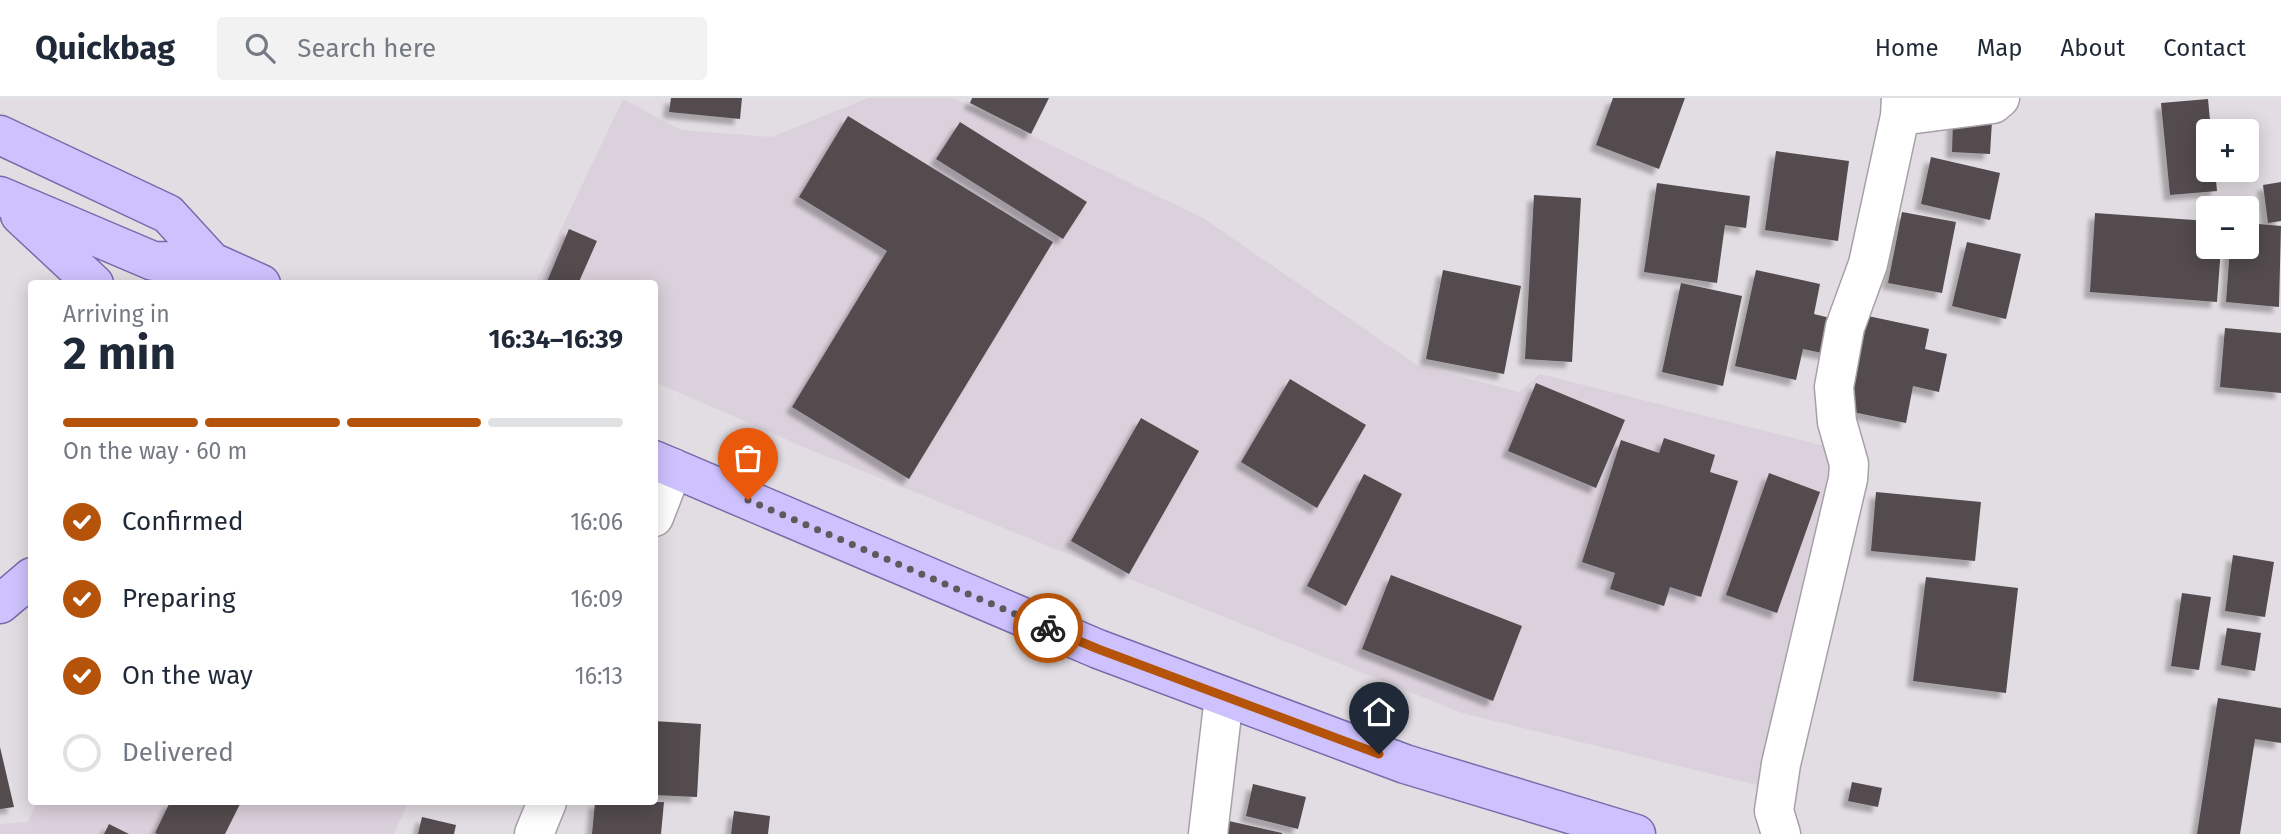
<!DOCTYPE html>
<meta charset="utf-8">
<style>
:root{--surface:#fff;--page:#f2f2f3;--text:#1f2937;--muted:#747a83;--line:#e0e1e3;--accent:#b45309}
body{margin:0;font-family:"Fira Sans",sans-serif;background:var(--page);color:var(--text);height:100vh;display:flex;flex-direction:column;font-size:26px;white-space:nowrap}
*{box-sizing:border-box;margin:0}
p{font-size:23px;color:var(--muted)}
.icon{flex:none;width:38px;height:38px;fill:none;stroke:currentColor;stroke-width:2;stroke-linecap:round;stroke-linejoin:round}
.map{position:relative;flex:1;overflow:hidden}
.sheet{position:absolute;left:28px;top:182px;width:630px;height:525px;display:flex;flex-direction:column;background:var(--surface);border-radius:7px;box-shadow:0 4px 18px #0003}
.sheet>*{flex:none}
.tools{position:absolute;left:2196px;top:21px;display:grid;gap:14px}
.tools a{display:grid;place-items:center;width:63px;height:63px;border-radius:7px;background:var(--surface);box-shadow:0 4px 18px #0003;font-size:35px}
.pin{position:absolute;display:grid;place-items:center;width:60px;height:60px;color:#fff;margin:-72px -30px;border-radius:50% 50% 50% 0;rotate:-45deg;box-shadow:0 0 7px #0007}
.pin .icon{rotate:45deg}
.courier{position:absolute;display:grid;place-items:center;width:70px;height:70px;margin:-35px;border:5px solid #b45309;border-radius:50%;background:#fff;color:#222;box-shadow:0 2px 9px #0007}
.headline em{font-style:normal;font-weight:700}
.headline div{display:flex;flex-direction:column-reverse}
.headline{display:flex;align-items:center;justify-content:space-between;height:119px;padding:0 35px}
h1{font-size:46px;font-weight:700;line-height:52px}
.bar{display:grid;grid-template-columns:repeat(4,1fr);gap:10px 7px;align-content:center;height:84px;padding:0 35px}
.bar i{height:9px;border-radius:5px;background:var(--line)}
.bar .on{background:var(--accent)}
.bar p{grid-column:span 4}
ol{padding:0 35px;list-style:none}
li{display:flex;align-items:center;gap:21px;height:77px}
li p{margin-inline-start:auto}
li .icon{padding:7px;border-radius:50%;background:var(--accent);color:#fff;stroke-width:4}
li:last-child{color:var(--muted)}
li i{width:38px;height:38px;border:4px solid var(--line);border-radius:50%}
header{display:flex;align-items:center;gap:42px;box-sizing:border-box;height:98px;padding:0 35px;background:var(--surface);border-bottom:2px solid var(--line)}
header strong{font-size:33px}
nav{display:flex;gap:38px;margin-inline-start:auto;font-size:24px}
.search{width:490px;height:63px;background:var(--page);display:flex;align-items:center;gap:18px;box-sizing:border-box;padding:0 24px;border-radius:7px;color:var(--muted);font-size:26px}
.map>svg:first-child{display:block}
</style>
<header>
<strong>Quickbag</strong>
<div class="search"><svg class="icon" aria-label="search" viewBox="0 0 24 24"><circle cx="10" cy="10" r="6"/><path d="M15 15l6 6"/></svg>Search here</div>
<nav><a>Home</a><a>Map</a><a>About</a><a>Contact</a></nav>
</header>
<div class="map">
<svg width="2281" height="736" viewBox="0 0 2281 736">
<defs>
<filter id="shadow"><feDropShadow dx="-6" dy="6" stdDeviation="2" flood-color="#0004"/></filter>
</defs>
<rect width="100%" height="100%" fill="#e2dde2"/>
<path fill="#dbd1dc" d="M868,0H953L1203,120L1417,267L1519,294L1540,276L1856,356L1765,689L1462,615L813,353L655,284L654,186H535L623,1L681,32L772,39Z
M36,704H408L394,736H0V726L28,724Z"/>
<path fill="#524c4e" filter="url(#shadow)" d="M671,0H742L740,21L669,14Z
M972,0H1049L1031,36L970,5Z
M1613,0H1685L1659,71L1596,47Z
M2208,1L2211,33H2208V72H2215L2217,93L2170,97L2161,5Z
M848,18L1053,144L909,381L792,309L887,153L799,99Z
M1953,21L1992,23L1990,56L1952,54Z
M960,24L1087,104L1063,141L936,61Z
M1776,53L1849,63L1838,143L1765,132Z
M1931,59L2000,75L1990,122L1921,106Z
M2281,84V123L2268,125L2263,87Z
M1657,85L1750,98L1746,130L1725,127L1717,185L1644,174Z
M1534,97L1581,100L1572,264L1525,261Z
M1902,114L1956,124L1942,195L1888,185Z
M2095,115L2208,123V149H2221L2217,204L2090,194Z
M2247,125L2281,128L2279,209L2226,204L2230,149H2247Z
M569,131L597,143L578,186H546Z
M1967,144L2021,156L2006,221L1952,208Z
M1443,172L1521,188L1504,276L1426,261Z
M1756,172L1820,186L1814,216L1834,221L1827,256L1803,251L1796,282L1735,268Z
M1681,185L1742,198L1723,288L1662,274Z
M1868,218L1929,231L1925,251L1947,256L1939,294L1913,288L1906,325L1848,313Z
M2225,230L2281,235V295L2220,289Z
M1290,281L1366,327L1317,410L1241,364Z
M1536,285L1625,322L1596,390L1508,353Z
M1141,320L1199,353L1129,476L1071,443Z
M1664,340L1715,357L1710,374L1738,383L1701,499L1670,489L1664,508L1610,491L1615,475L1582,464L1621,342L1659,355Z
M1769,375L1820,394L1777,515L1726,497Z
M1364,376L1402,396L1346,508L1307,488Z
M1876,394L1981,404L1975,463L1871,453Z
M2233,457L2274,464L2265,519L2225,513Z
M1391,477L1522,528L1493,603L1362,551Z
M1926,479L2018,490L2006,595L1913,583Z
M2182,495L2211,499L2199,572L2171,568Z
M2227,530L2261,535L2255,573L2221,567Z
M2218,600L2281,610V645L2255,641L2240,736H2197Z
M654,623L701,626L697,699L654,697Z
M0,649L14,709L0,711Z
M1852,684L1882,690L1878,709L1848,703Z
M1253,686L1306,699L1298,731L1246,718Z
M170,704H241L225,736H158L155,735Z
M595,704H664L661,736H592Z
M734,713L770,718L768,736H731Z
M422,719L456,727L454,736H418Z
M1229,723L1282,735V736H1226Z
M109,726L129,736H104Z"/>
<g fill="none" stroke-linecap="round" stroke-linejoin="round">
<g stroke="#a6a1a7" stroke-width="41">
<path id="street" d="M1900,18L1993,6L2000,0
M654,419L673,370
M534,736L547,704
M1208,736L1224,599
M1781,736L1774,713L1781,666L1848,381L1849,366L1837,324L1834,289L1845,229L1868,166L1900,18L1901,0"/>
</g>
<g stroke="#786bac" stroke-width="41">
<path id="primary" d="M0,37L168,116L212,164
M0,98L153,163L212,164L261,186
M20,117L94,186
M654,362L1098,551L1405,666L1636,736
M0,506L32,479"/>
</g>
<use href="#street" stroke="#fff" stroke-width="38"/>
<use href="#primary" stroke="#cec2fe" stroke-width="38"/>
</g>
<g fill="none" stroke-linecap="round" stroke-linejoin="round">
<path stroke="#5c5a5d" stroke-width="7" stroke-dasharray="0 12.6" d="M748,402L1048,530"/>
<path stroke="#b45309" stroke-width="9" d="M1048,530L1098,551L1379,656"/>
</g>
</svg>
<div class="tools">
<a>+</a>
<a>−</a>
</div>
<div class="pin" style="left:748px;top:402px;background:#ea580c"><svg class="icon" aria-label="bag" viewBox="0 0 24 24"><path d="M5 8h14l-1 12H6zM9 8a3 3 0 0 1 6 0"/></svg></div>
<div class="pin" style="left:1379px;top:656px;background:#1f2937"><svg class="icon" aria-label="home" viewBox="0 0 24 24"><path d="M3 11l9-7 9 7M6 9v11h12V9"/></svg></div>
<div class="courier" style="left:1048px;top:530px"><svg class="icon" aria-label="bike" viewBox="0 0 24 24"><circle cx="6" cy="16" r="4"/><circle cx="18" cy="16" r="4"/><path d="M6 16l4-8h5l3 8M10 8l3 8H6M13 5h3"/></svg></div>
<section class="sheet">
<div class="headline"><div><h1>2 min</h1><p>Arriving in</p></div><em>16:34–16:39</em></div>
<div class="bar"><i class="on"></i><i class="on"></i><i class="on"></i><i></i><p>On the way · 60 m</p></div>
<ol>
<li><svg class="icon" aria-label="check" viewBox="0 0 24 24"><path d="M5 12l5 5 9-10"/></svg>Confirmed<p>16:06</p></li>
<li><svg class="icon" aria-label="check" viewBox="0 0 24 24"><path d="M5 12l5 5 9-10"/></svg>Preparing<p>16:09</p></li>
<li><svg class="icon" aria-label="check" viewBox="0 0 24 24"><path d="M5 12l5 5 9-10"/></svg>On the way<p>16:13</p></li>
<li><i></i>Delivered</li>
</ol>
</section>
</div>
